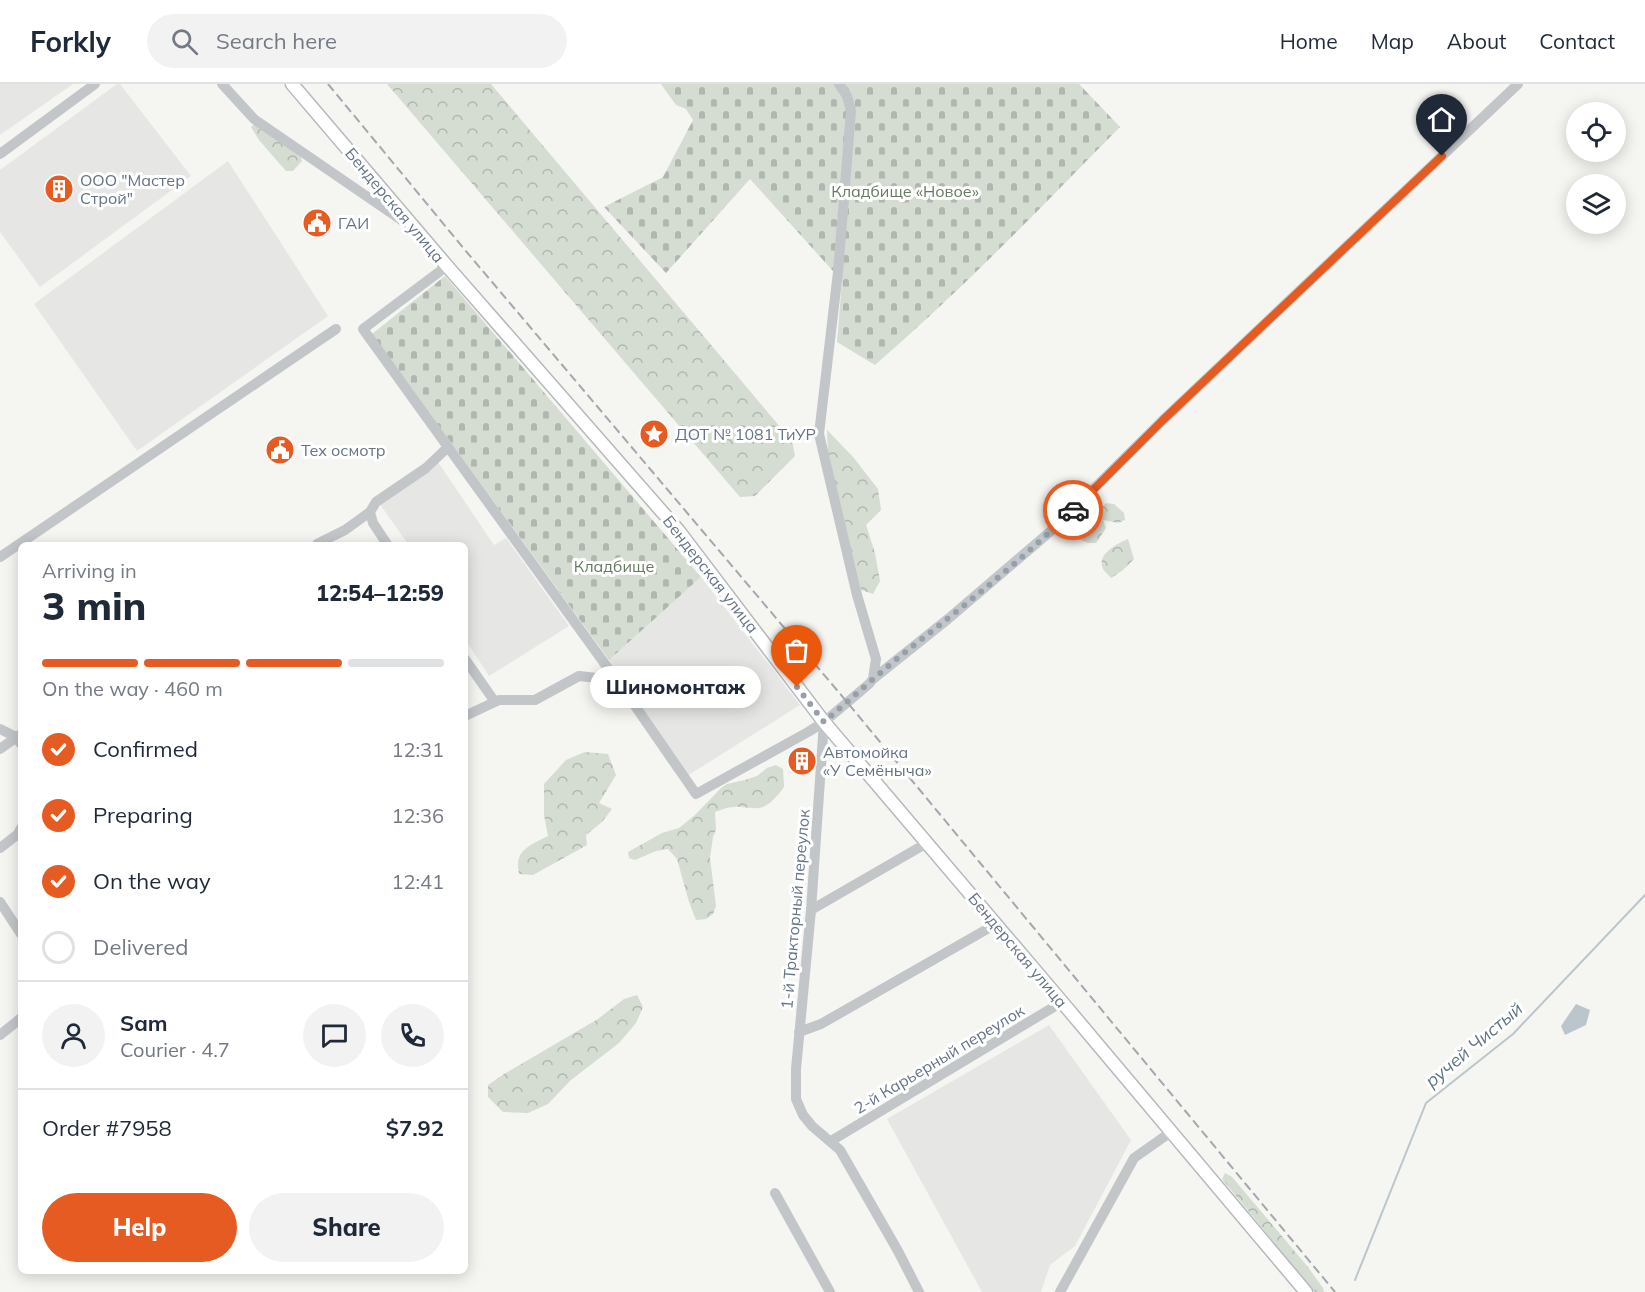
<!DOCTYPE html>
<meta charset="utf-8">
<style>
:root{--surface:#fff;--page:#f2f2f3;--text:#1f2937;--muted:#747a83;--line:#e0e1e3;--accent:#e65b21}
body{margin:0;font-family:Mulish,sans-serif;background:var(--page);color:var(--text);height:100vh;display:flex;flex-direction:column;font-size:22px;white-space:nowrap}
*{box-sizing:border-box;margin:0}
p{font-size:20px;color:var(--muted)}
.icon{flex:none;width:33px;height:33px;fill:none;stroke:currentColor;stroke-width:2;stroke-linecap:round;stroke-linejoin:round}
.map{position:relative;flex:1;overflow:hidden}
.sheet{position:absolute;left:18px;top:458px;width:450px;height:732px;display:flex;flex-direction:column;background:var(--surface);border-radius:9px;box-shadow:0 3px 15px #0003}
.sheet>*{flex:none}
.controls{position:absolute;left:1566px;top:18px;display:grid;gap:12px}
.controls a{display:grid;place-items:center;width:60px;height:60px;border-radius:50%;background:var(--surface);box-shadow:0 3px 15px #0003;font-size:30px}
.pin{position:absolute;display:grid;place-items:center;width:51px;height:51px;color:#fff;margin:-62px -26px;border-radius:50% 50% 50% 0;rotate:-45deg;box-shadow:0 0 6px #0007}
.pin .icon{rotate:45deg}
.courier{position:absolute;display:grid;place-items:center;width:60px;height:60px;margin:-30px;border:4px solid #e65b21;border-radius:50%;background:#fff;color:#222;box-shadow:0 2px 8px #0007}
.bubble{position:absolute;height:42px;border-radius:21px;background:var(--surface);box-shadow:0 3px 15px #0003;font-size:20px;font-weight:800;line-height:42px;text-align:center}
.headline em{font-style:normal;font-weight:800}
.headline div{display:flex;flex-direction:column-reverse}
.headline{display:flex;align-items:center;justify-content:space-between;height:102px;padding:0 24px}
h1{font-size:39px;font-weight:800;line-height:45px}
.bar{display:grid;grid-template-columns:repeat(4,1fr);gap:9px 6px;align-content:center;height:72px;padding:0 24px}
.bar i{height:8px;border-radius:4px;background:var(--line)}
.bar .on{background:var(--accent)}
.bar p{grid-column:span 4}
.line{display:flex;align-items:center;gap:15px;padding:0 24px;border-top:2px solid var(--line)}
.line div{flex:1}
.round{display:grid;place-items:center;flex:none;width:63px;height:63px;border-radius:32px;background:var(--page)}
ol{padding:0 24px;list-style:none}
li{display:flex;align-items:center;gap:18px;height:66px}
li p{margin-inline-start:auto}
li .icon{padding:6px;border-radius:50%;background:var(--accent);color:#fff;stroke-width:4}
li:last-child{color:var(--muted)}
li i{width:33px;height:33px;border:3px solid var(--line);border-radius:50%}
.cta{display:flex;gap:12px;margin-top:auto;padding:12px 24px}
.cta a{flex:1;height:69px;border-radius:36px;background:var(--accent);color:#fff;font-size:24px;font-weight:800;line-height:69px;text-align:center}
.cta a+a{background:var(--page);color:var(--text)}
header{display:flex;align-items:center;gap:36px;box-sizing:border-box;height:84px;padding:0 30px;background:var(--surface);border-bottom:2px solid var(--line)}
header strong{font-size:28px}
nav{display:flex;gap:33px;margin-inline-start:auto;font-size:21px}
.search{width:420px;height:54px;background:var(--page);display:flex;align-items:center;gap:15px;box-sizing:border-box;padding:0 21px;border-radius:33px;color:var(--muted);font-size:22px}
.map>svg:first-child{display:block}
</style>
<header>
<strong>Forkly</strong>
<div class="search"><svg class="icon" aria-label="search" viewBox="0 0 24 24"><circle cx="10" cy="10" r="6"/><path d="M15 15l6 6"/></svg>Search here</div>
<nav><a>Home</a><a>Map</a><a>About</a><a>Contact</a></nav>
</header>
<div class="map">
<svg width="1645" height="1208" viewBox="0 0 1645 1208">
<defs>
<pattern id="forest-crowns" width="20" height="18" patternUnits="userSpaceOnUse" patternTransform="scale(1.5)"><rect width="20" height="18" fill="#d5dcd2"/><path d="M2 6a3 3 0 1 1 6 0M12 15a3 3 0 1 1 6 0" fill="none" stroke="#b0b7b0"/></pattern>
<pattern id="cemetery-stones" width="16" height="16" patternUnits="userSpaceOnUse" patternTransform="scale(1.5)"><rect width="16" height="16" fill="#d5dcd2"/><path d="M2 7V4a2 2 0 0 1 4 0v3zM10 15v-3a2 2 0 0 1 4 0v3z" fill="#b0b7b0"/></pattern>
</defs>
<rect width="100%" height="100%" fill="#f5f5f1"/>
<path fill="#e6e7e5" d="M0,0H73L0,51Z
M117,0H120L191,92L40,203L0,148V86Z
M228,77L328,232L137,367L34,220Z
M438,378L494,461L506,454L569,542L489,592L465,555V460H408L379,419Z
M701,493L800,621L687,692L609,576Z
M1049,941L1131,1056L1075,1162L1050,1181L1041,1208H982L887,1035Z"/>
<path fill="url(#forest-crowns)" d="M387,0H491L792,357L795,372L755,412L740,413Z
M256,39L300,71L302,77L293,87H286L259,56L251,43Z
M827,346L853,373L878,405L881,426L866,441L875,469L880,497L873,510L861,506L828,369Z
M1106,419L1114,420L1124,429L1125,436L1118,439L1103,436L1106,444L1096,459H1088L1074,453L1079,444Z
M1128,455L1134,475L1123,486L1111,494C1108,490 1103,487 1102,482C1099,469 1118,459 1128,455Z
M585,668L608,670L616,691L599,719L612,725L602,738L586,751L587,761L533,791L519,790C514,766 529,762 548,752L544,731V700L566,676Z
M776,681L783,685L784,703C779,710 771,720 763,723C753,726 743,722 734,723C727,723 721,726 715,728L716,746L713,753L710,774L716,822L713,830L706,835L696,836L689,818L677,775L668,765L656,767L635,776L629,774L628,768L662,749L679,744L695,731L721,704L727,700L745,696L757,692L767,684Z
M637,911L643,923L636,939L619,959L571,996L548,1020L528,1029L503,1028L488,1013V1001L504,990L598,935L624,915Z
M1225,1089L1232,1093L1308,1183L1323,1204L1324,1208H1315L1222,1095Z"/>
<path fill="url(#cemetery-stones)" d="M661,0H1079L1120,43C1040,124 961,207 875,281L837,258L842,197L750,95L666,189L604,123L663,93L693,36L686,25L676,21Z
M445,192L701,493L609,576L372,250Z"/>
<path fill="#bbc6cc" d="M1576,920L1590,926L1586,941L1565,951L1561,942Z"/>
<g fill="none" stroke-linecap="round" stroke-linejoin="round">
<path stroke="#bbc6cc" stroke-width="2" d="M1355,1196L1426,1019L1513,950L1645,811"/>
<g stroke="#b5b9bd" stroke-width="15">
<path id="major" d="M292,0L447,182L678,446L824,638L1062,918L1306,1208"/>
</g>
<path stroke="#c2c6c9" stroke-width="10" d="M222,0L254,35L410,142
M0,70L95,0
M447,182L363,245L448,363
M370,428L373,439L387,460
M317,460L345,446L370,428L376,418L426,384L448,363L631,616L696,710L808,648L824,638L869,600L873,595L876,575L857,511L819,350L838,188L851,27L847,12L839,0
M0,473L336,245
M465,575L495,618
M873,595L948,535L1052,446L1163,336L1518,0
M465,632L499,616H535L579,592L616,596
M824,638L811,826L796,985V1015L803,1031L812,1042L840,1066L898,1167L919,1208
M0,645L16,653L21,660
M0,665L21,650
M0,764L18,750L21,744
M0,818L21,850
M811,826L927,759
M799,948L821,940L996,840
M0,951L21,934
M831,1057L1062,918
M775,1109L830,1208
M1060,1208L1134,1074L1171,1048"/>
<use href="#major" stroke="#fff" stroke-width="12"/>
<path stroke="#a3a8ae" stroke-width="2" stroke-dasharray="9 4.5" stroke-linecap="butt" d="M328,0L465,166L847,618L1335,1208"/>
</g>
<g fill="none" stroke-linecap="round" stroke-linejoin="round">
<path stroke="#97a0aa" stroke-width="6" stroke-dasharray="0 10.8" d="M797,603L824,638C852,614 879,589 908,566C965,521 1022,476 1073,426"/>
<path stroke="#e65b21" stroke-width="8" d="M1073,426L1163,336L1442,72"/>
</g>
<defs>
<g id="building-disc" transform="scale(1.5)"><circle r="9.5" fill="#e65b21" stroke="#fff"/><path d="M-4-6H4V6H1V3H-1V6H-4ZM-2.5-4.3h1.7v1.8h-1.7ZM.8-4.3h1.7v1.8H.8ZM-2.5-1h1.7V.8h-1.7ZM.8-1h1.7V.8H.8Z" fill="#fff"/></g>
<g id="civic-disc" transform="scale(1.5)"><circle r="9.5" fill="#e65b21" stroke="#fff"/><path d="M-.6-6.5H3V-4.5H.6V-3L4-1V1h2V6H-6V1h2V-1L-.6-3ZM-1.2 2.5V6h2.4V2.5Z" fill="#fff"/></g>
<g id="sight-disc" transform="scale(1.5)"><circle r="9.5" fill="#e65b21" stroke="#fff"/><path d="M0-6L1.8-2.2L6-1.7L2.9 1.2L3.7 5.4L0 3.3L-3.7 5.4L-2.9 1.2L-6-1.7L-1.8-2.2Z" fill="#fff"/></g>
</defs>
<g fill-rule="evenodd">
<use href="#building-disc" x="59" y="105"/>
<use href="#civic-disc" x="317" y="139"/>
<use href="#sight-disc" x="654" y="350"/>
<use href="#civic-disc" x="280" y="366"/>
<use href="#building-disc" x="802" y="677"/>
</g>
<g text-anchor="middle" stroke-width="6" stroke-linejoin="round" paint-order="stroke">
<g font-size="16" fill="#647383" stroke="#fff" text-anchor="start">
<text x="80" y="102">ООО "Мастер<tspan x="80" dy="18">Строй"</tspan></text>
<text x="338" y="145">ГАИ</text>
<text x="675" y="356">ДОТ № 1081 ТиУР</text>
<text x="301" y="372">Тех осмотр</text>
<text x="823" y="674">Автомойка<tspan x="823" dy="18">«У Семёныча»</tspan></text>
</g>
<g font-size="16" fill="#667a62" stroke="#fff">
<text x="905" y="113">Кладбище «Новое»</text>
<text x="614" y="488">Кладбище</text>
</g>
<g font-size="16" fill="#647383" stroke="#fff">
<text transform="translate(395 121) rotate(50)" y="6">Бендерская улица</text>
<text transform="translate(711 490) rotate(52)" y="6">Бендерская улица</text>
<text transform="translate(795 825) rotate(-85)" y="6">1-й Тракторный переулок</text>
<text transform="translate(1018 866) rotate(50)" y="6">Бендерская улица</text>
<text transform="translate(939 975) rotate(-31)" y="6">2-й Карьерный переулок</text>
</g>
<g font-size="18" font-style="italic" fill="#5f7580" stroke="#fff">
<text transform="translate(1474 961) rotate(-40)" y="6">ручей Чистый</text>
</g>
</g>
</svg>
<div class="controls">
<a><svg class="icon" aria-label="locate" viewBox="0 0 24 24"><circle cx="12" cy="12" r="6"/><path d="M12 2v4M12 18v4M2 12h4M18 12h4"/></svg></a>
<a><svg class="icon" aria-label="layers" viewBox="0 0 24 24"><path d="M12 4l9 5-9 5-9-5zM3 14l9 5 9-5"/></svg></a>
</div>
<div class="pin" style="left:797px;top:603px;background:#ea580c"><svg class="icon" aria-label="bag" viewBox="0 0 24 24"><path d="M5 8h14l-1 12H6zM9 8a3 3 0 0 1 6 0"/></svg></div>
<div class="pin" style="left:1442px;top:72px;background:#1f2937"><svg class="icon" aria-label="home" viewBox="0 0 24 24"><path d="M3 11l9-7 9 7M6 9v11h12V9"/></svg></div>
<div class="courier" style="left:1073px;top:426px"><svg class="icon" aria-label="car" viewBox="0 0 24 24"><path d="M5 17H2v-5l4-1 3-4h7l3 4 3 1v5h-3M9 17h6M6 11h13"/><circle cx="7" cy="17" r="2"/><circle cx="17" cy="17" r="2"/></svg></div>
<div class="bubble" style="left:590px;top:582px;width:171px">Шиномонтаж</div>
<section class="sheet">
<div class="headline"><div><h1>3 min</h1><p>Arriving in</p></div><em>12:54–12:59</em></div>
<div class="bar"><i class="on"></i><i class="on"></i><i class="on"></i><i></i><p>On the way · 460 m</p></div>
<ol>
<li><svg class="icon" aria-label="check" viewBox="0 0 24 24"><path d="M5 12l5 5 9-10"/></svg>Confirmed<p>12:31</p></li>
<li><svg class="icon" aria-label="check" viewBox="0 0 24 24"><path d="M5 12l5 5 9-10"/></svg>Preparing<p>12:36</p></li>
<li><svg class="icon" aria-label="check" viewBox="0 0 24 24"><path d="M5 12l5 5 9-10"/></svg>On the way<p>12:41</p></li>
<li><i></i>Delivered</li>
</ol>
<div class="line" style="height:108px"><a class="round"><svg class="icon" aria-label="person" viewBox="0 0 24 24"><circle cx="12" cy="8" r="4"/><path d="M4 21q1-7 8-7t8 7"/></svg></a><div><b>Sam</b><p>Courier · 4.7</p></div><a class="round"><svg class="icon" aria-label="chat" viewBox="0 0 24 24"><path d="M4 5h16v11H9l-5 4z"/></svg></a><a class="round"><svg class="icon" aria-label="phone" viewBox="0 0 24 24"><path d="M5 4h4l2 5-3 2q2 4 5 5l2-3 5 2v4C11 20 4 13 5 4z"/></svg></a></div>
<div class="line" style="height:78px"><div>Order #7958</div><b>$7.92</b></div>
<div class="cta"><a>Help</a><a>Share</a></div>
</section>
</div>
